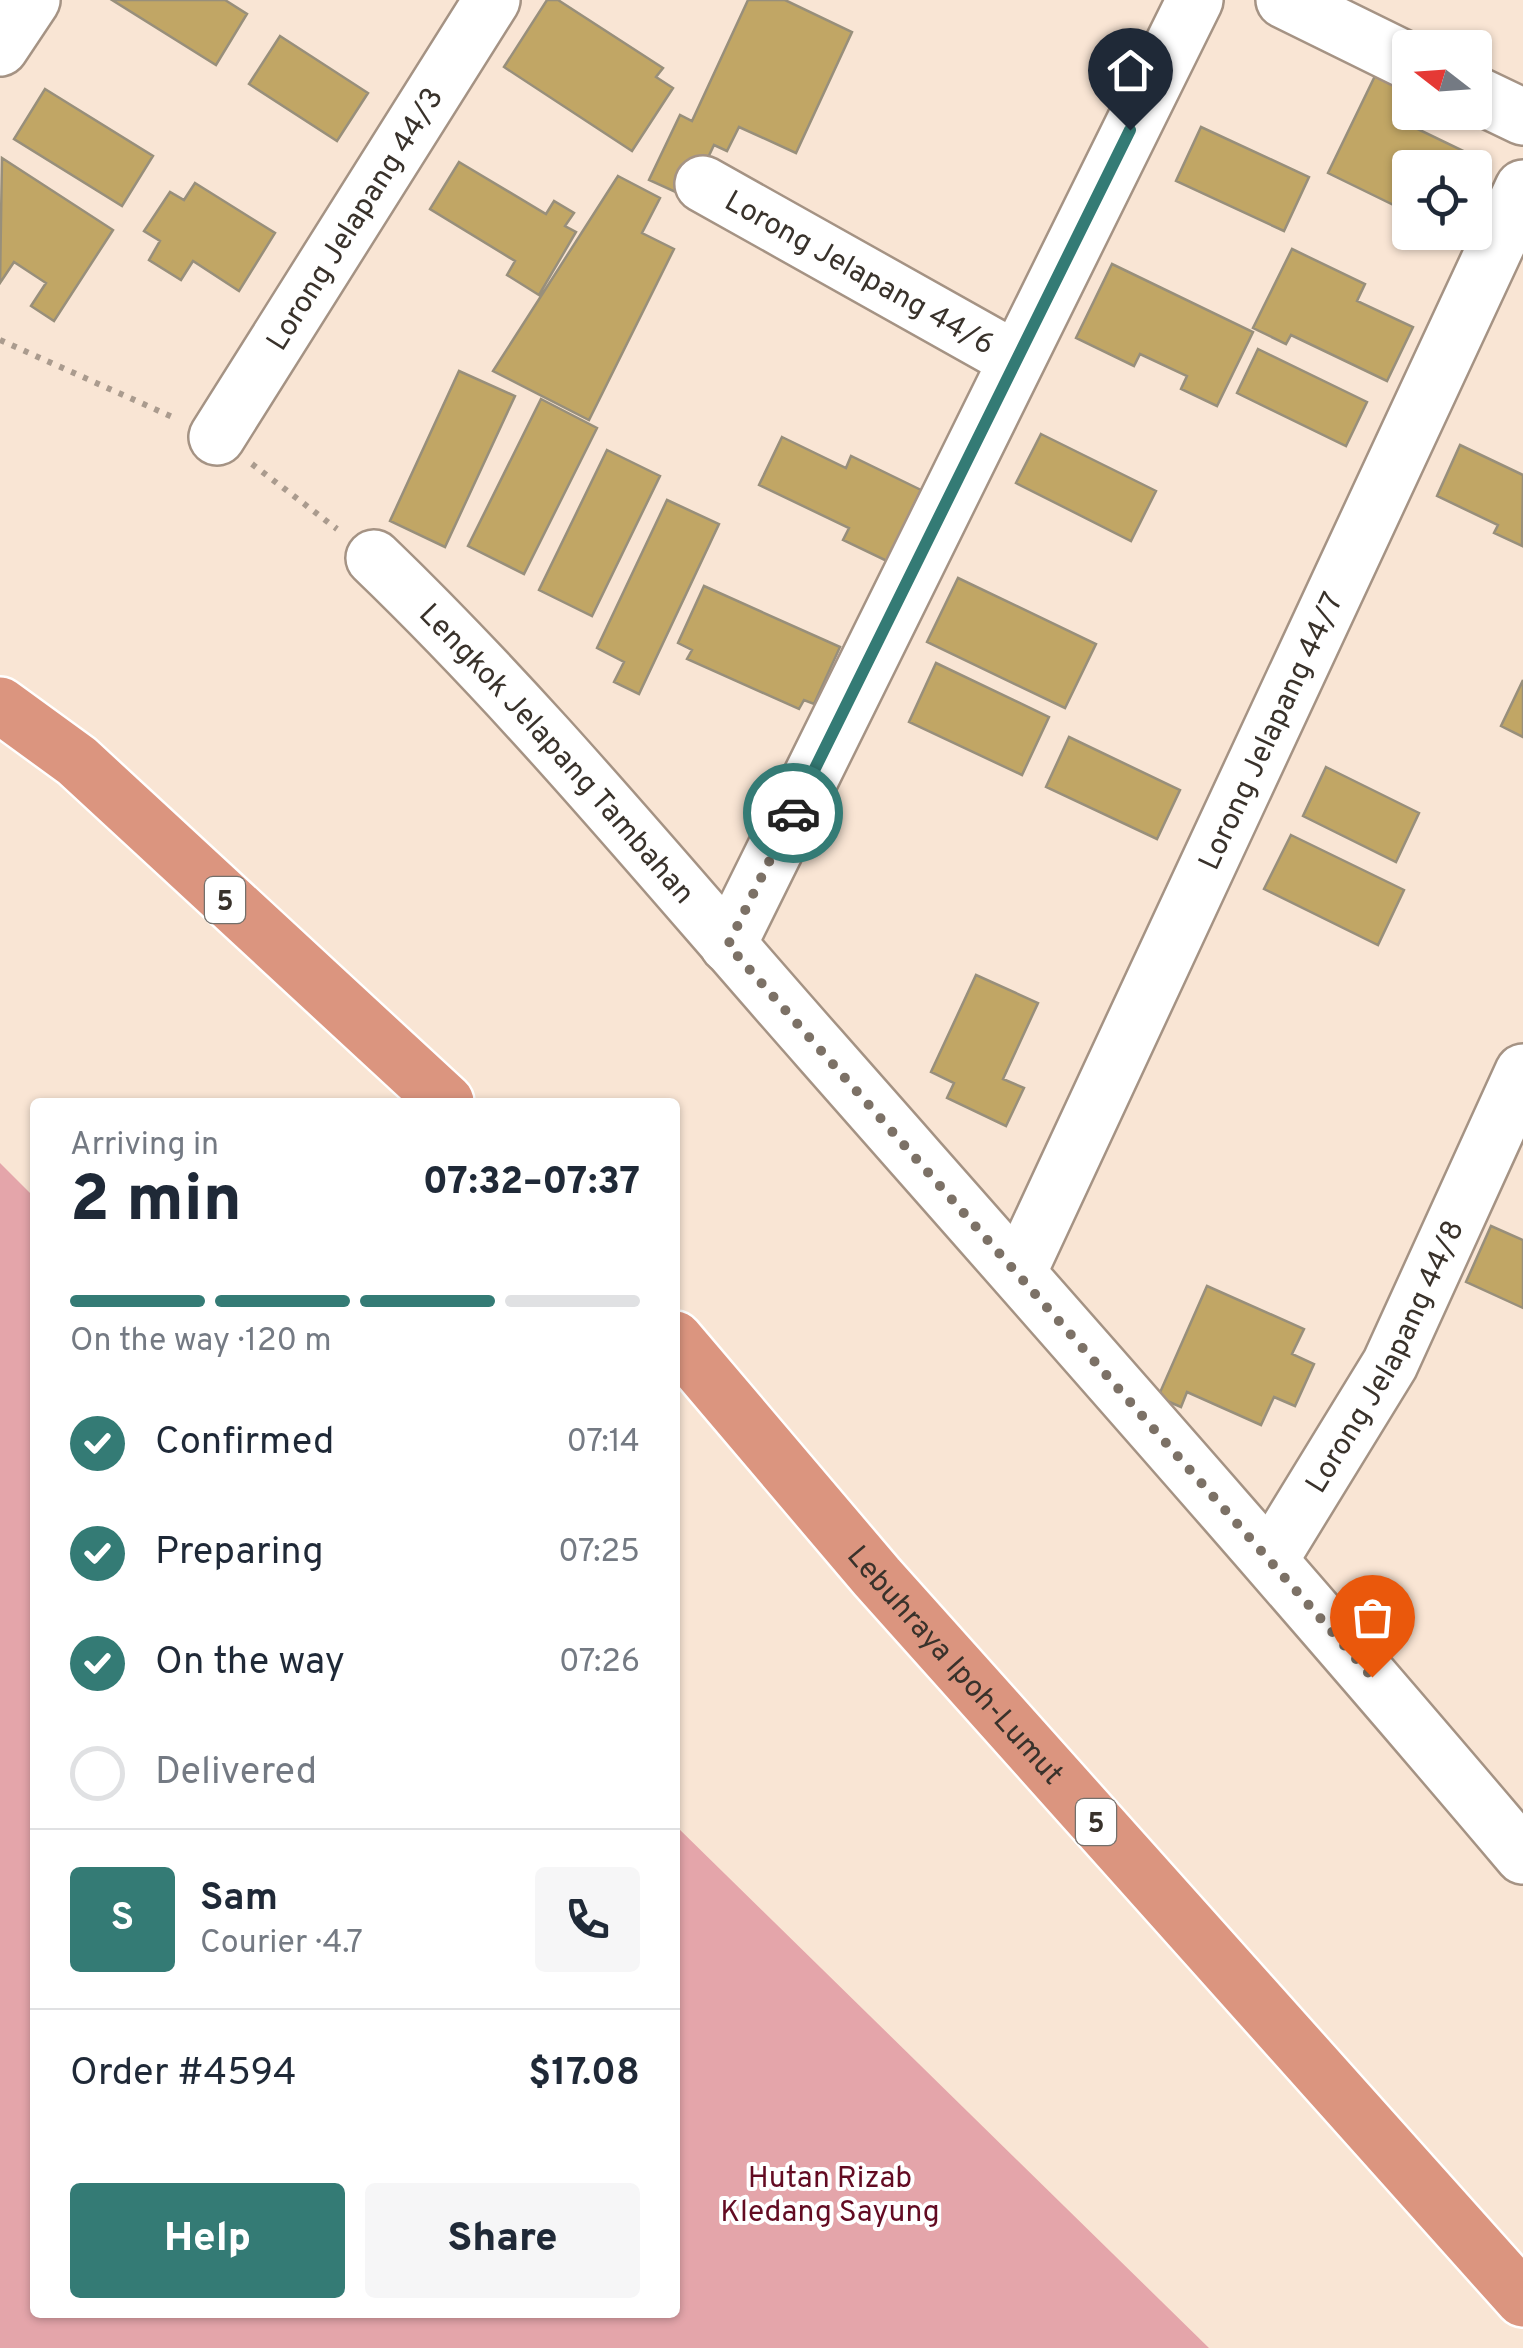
<!DOCTYPE html>
<meta charset="utf-8">
<style>
:root{--surface:#fff;--page:#f6f6f7;--text:#1f2937;--muted:#747a83;--line:#e0e1e3;--accent:#347b75}
body{margin:0;font-family:Overpass,sans-serif;background:var(--page);color:var(--text);height:100vh;display:flex;flex-direction:column;font-size:38px;white-space:nowrap}
*{box-sizing:border-box;margin:0}
p{font-size:32px;color:var(--muted)}
.icon{flex:none;width:55px;height:55px;fill:none;stroke:currentColor;stroke-width:2;stroke-linecap:round;stroke-linejoin:round}
.map{position:relative;flex:1;overflow:hidden}
.side{position:absolute;left:30px;top:1098px;width:650px;height:1220px;display:flex;flex-direction:column;background:var(--surface);border-radius:10px;box-shadow:0 2px 8px #0004}
.side>*{flex:none}
.needle{width:65px;rotate:287deg}
.buttons{position:absolute;left:1392px;top:30px;display:grid;gap:20px}
.buttons a{display:grid;place-items:center;width:100px;height:100px;border-radius:10px;background:var(--surface);box-shadow:0 2px 8px #0004;font-size:50px}
.pin{position:absolute;display:grid;place-items:center;width:85px;height:85px;color:#fff;margin:-102px -42px;border-radius:50% 50% 50% 0;rotate:-45deg;box-shadow:0 0 10px #0007}
.pin .icon{rotate:45deg}
.courier{position:absolute;display:grid;place-items:center;width:100px;height:100px;margin:-50px;border:8px solid #347b75;border-radius:50%;background:#fff;color:#222;box-shadow:0 2px 12px #0007}
.head em{font-style:normal;font-weight:800}
.head div{display:flex;flex-direction:column-reverse}
.head{display:flex;align-items:center;justify-content:space-between;height:170px;padding:0 40px}
h1{font-size:65px;font-weight:800;line-height:75px}
.bar{display:grid;grid-template-columns:repeat(4,1fr);gap:15px 10px;align-content:center;height:120px;padding:0 40px}
.bar i{height:12px;border-radius:8px;background:var(--line)}
.bar .on{background:var(--accent)}
.bar p{grid-column:span 4}
.line{display:flex;align-items:center;gap:25px;padding:0 40px;border-top:2px solid var(--line)}
.line div{flex:1}
.round{display:grid;place-items:center;flex:none;width:105px;height:105px;border-radius:10px;background:var(--page)}
ol{padding:0 40px;list-style:none}
li{display:flex;align-items:center;gap:30px;height:110px}
li p{margin-inline-start:auto}
li .icon{padding:10px;border-radius:50%;background:var(--accent);color:#fff;stroke-width:4}
li:last-child{color:var(--muted)}
li i{width:55px;height:55px;border:5px solid var(--line);border-radius:50%}
.button{display:flex;gap:20px;margin-top:auto;padding:20px 40px}
.button a{flex:1;height:115px;border-radius:10px;background:var(--accent);color:#fff;font-size:40px;font-weight:800;line-height:115px;text-align:center}
.button a+a{background:var(--page);color:var(--text)}
.map>svg:first-child{display:block}
</style>
<div class="map">
<svg width="1523" height="2348" viewBox="0 0 1523 2348">
<rect width="100%" height="100%" fill="#f9e5d4"/>
<path fill="#e4a5aa" d="M0,1163L35,1198V2312H675V1825L1209,2348H0Z"/>
<path fill="#c1a665" stroke="#988f7b" stroke-width="2.5" d="M112,0H225L247,14L216,65Z
M547,0H558L663,68L656,77L673,88L632,151L504,67Z
M748,0H785L852,32L796,153L739,127L727,151L714,145L689,198L649,180L680,115L692,121Z
M280,36L368,93L337,141L249,84Z
M1375,76L1410,92L1401,121L1476,157L1471,168H1410V213L1328,173Z
M45,89L153,156L122,206L14,139Z
M1201,127L1309,177L1284,231L1176,181Z
M2,158L113,230L54,321L31,306L46,283L14,262L0,283Z
M459,162L546,214L554,201L574,213L565,226L576,232L539,295L507,275L515,261L430,209Z
M618,176L660,198L642,233L674,249L589,420L493,371Z
M195,183L275,233L239,291L193,261L181,280L149,260L160,241L144,231L170,192L184,200Z
M1475,189L1487,195L1475,219Z
M1292,249L1365,284L1357,301L1413,327L1387,381L1291,335L1286,344L1253,328Z
M1112,264L1253,332L1217,406L1181,389L1187,376L1140,354L1134,366L1076,338Z
M1258,349L1367,402L1346,446L1237,393Z
M459,371L515,396L445,547L390,521Z
M541,399L597,428L524,574L468,546Z
M1041,434L1156,491L1131,541L1016,483Z
M782,437L846,468L851,456L921,490L887,561L843,540L849,528L759,485Z
M1460,445L1523,475L1522,546L1494,533L1498,525L1437,496Z
M607,450L660,476L592,616L539,590Z
M667,500L719,524L639,694L614,682L624,662L597,648Z
M958,578L1096,644L1065,708L927,642Z
M704,586L840,647L814,704L804,700L799,709L687,659L692,650L678,643Z
M936,663L1049,717L1022,775L909,722Z
M1523,680V737L1501,726Z
M1069,737L1180,790L1157,839L1046,787Z
M1326,767L1419,813L1396,862L1303,816Z
M1291,835L1404,890L1378,945L1264,889Z
M976,975L1038,1003L1003,1079L1024,1088L1006,1126L947,1098L954,1083L931,1072Z
M1491,1226L1523,1240V1308L1466,1282Z
M1207,1286L1304,1329L1292,1354L1314,1364L1295,1406L1274,1397L1261,1425L1187,1392L1181,1407L1158,1397Z"/>
<g fill="none" stroke-linecap="round" stroke-linejoin="round">
<g stroke="#a59384" stroke-width="60">
<g id="minor">
<path d="M1284,0L1410,62"/>
<path d="M0,48L32,0"/>
<path d="M1475,94L1523,117"/>
<path id="s1" d="M703,184L1015,359"/>
<path id="s2" d="M217,437L492,0"/>
<path id="s3" d="M374,558C532,710 673,883 819,1048C1055,1316 1292,1583 1523,1856"/>
<path d="M728,945L1195,0"/>
<path id="s4" d="M1018,1273L1523,188"/>
<path id="s5" d="M1271,1558L1390,1364L1523,1072"/>
</g>
</g>
<g stroke="#fff" stroke-width="60">
<g id="highway">
<path d="M0,705L77,761L446,1102"/>
<path id="s6" d="M675,1339L877,1577L1523,2299"/>
</g>
</g>
<path stroke="#aa9b8e" stroke-width="6" stroke-dasharray="5 8" stroke-linecap="butt" d="M0,340L177,419
M252,464L337,529"/>
<use href="#minor" stroke="#fff" stroke-width="55"/>
<use href="#highway" stroke="#db957f" stroke-width="55"/>
</g>
<g fill="none" stroke-linecap="round" stroke-linejoin="round">
<path stroke="#7c7166" stroke-width="10" stroke-dasharray="0 18" d="M793,813L728,945L1372,1677"/>
<path stroke="#347b75" stroke-width="12" d="M793,813L1130,130"/>
</g>
<g text-anchor="middle" stroke-width="8" stroke-linejoin="round" paint-order="stroke">
<g fill="#fff" stroke="#74706b" stroke-width="2.5">
<rect x="205" y="877" width="40" height="46" rx="8"/>
<rect x="1076" y="1799" width="40" height="46" rx="8"/>
</g>
<g font-size="28" font-weight="bold" fill="#39322b">
<text x="225" y="910">5</text>
<text x="1096" y="1832">5</text>
</g>
<g font-size="30" fill="#39322b" stroke="#fff">
<text dy="10" stroke="none"><textPath href="#s2" startOffset="258">Lorong Jelapang 44/3</textPath></text>
<text dy="10" stroke="none"><textPath href="#s1" startOffset="180">Lorong Jelapang 44/6</textPath></text>
<text dy="10" stroke="none"><textPath href="#s4" startOffset="598">Lorong Jelapang 44/7</textPath></text>
<text dy="10" stroke="none"><textPath href="#s3" startOffset="268">Lengkok Jelapang Tambahan</textPath></text>
<text dy="10" stroke="none"><textPath href="#s5" startOffset="232">Lorong Jelapang 44/8</textPath></text>
<text dy="10" stroke="none"><textPath href="#s6" startOffset="430">Lebuhraya Ipoh-Lumut</textPath></text>
</g>
<g font-size="30" fill="#630b22" stroke="#fff">
<text x="830" y="2187">Hutan Rizab<tspan x="830" dy="34">Kledang Sayung</tspan></text>
</g>
</g>
</svg>
<div class="buttons">
<a><svg class="needle" viewBox="-14 -14 28 28"><path d="M0-13l5 13h-10z" fill="#e53935"/><path d="M0 13l5-13h-10z" fill="#747a83"/></svg></a>
<a><svg class="icon" aria-label="locate" viewBox="0 0 24 24"><circle cx="12" cy="12" r="6"/><path d="M12 2v4M12 18v4M2 12h4M18 12h4"/></svg></a>
</div>
<div class="pin" style="left:1372px;top:1677px;background:#ea580c"><svg class="icon" aria-label="bag" viewBox="0 0 24 24"><path d="M5 8h14l-1 12H6zM9 8a3 3 0 0 1 6 0"/></svg></div>
<div class="pin" style="left:1130px;top:130px;background:#1f2937"><svg class="icon" aria-label="home" viewBox="0 0 24 24"><path d="M3 11l9-7 9 7M6 9v11h12V9"/></svg></div>
<div class="courier" style="left:793px;top:813px"><svg class="icon" aria-label="car" viewBox="0 0 24 24"><path d="M5 17H2v-5l4-1 3-4h7l3 4 3 1v5h-3M9 17h6M6 11h13"/><circle cx="7" cy="17" r="2"/><circle cx="17" cy="17" r="2"/></svg></div>
<section class="side">
<div class="head"><div><h1>2 min</h1><p>Arriving in</p></div><em>07:32–07:37</em></div>
<div class="bar"><i class="on"></i><i class="on"></i><i class="on"></i><i></i><p>On the way · 120 m</p></div>
<ol>
<li><svg class="icon" aria-label="check" viewBox="0 0 24 24"><path d="M5 12l5 5 9-10"/></svg>Confirmed<p>07:14</p></li>
<li><svg class="icon" aria-label="check" viewBox="0 0 24 24"><path d="M5 12l5 5 9-10"/></svg>Preparing<p>07:25</p></li>
<li><svg class="icon" aria-label="check" viewBox="0 0 24 24"><path d="M5 12l5 5 9-10"/></svg>On the way<p>07:26</p></li>
<li><i></i>Delivered</li>
</ol>
<div class="line" style="height:180px"><b class="round" style="background:var(--accent);color:#fff">S</b><div><b>Sam</b><p>Courier · 4.7</p></div><a class="round"><svg class="icon" aria-label="phone" viewBox="0 0 24 24"><path d="M5 4h4l2 5-3 2q2 4 5 5l2-3 5 2v4C11 20 4 13 5 4z"/></svg></a></div>
<div class="line" style="height:130px"><div>Order #4594</div><b>$17.08</b></div>
<div class="button"><a>Help</a><a>Share</a></div>
</section>
</div>
